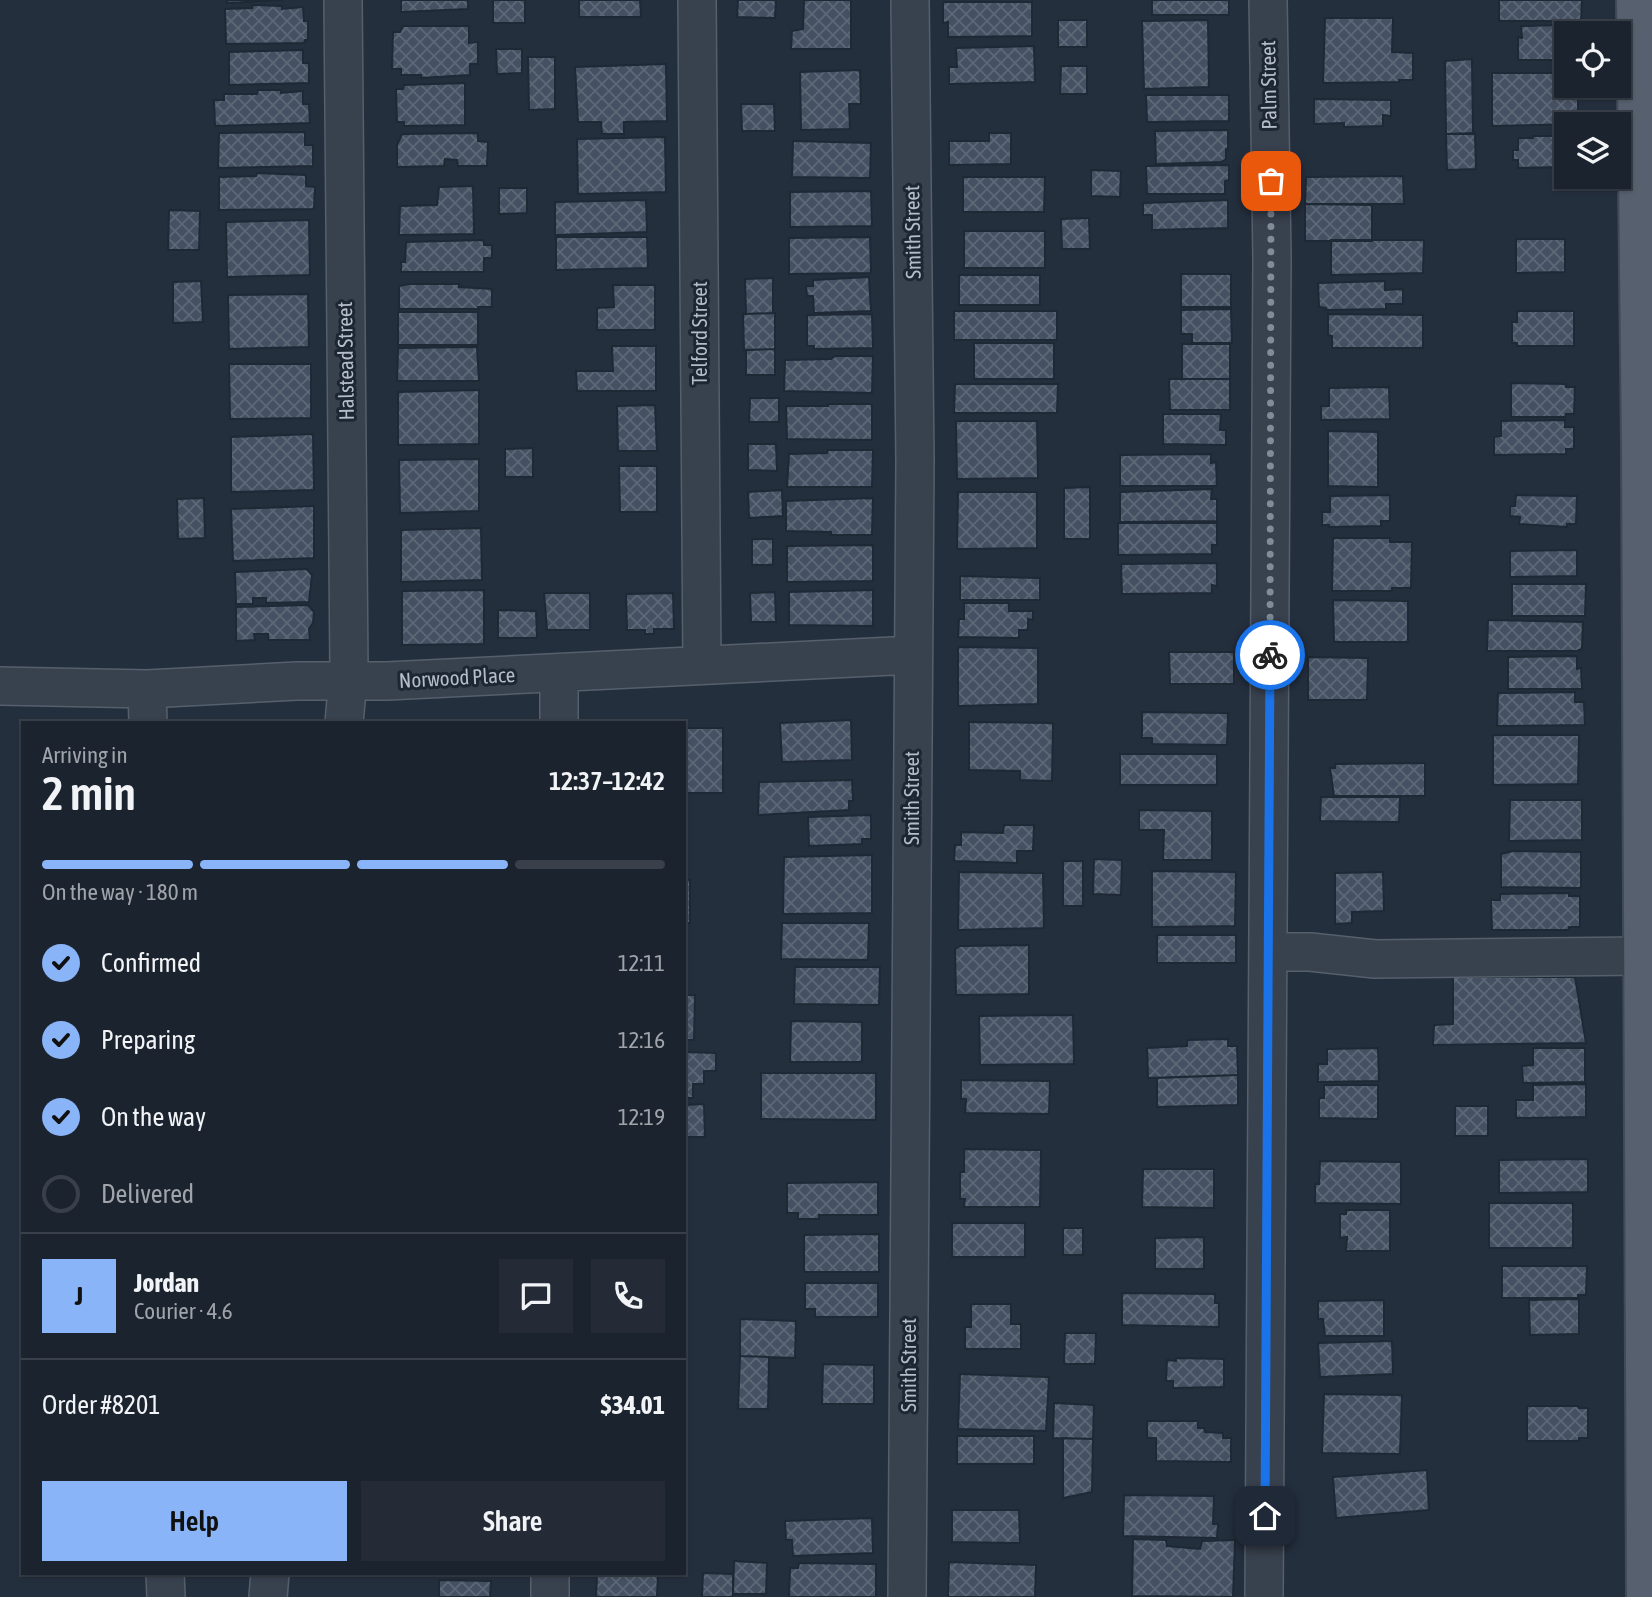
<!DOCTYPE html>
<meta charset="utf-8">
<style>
:root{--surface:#1b232e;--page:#242b36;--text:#f1f3f6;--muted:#a0a4aa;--line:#39404a;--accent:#8ab4f8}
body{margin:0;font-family:"Asap Condensed",sans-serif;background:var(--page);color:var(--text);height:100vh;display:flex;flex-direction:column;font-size:26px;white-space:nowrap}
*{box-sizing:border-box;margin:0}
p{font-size:23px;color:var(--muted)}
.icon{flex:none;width:38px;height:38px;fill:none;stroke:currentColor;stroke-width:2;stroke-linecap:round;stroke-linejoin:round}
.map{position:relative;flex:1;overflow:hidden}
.side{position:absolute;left:21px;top:721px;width:665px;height:854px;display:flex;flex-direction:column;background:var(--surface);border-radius:0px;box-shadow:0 2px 5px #0004,0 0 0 2px var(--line)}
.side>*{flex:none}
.tools{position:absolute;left:1554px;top:21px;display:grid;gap:14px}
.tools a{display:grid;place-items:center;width:77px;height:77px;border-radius:0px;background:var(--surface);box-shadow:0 2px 5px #0004,0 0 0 2px var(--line);font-size:35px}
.pin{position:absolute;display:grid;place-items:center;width:60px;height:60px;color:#fff;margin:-30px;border-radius:14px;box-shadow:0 4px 10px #0006}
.courier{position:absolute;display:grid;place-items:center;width:70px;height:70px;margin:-35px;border:5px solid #1a73e8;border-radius:50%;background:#fff;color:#222;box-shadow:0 2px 9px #0007}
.head em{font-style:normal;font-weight:600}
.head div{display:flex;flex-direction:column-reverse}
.head{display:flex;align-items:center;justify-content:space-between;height:119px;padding:0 21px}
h1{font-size:46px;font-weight:600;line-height:52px}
.bar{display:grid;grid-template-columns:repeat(4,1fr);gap:10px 7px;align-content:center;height:84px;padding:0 21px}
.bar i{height:9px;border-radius:5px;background:var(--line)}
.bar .on{background:var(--accent)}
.bar p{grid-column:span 4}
.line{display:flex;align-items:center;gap:18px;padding:0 21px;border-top:2px solid var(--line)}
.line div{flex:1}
.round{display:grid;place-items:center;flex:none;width:74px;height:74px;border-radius:0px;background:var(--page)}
ol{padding:0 21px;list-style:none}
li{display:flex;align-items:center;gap:21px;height:77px}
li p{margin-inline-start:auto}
li .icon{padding:7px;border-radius:50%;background:var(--accent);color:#111;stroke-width:4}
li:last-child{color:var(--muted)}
li i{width:38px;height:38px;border:4px solid var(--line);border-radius:50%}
.primary-button{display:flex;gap:14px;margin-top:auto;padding:14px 21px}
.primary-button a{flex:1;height:80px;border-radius:0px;background:var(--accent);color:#111;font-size:28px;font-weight:600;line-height:80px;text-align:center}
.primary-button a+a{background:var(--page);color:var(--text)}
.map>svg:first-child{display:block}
</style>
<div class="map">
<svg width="1652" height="1597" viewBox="0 0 1652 1597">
<defs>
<pattern id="building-cross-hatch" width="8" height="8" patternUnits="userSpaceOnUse" patternTransform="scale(1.75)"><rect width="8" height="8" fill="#455162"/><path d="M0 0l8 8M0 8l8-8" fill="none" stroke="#5d6877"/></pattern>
</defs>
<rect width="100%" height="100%" fill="#242f3e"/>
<path fill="url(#building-cross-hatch)" stroke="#1f2835" stroke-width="2" d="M227,0H283L227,3Z
M401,0H468V9L401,12Z
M493,0H525V23H493Z
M579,0H640L641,17H579Z
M738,0H776L775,18L737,17Z
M804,0H851V49H791L792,31L803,29Z
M1152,0H1229V15H1152Z
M1499,0H1582L1581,21H1499Z
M943,2H1032V36L948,37V22L943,23Z
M252,5L282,6V9L303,7L304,21H308V40H305L304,43L226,44L225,9L252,8Z
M1325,18H1393L1392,52L1413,53V80H1399V82L1323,83Z
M1058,20H1087V47H1058Z
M1208,20L1209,87L1144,89L1142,21Z
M1565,25L1566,60H1518V37L1522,38L1521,26Z
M403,26H469V43L478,42V64H470V75L421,78V75H401V69H392L393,32H400Z
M1034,46L1035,82L949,84V67H957L956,48Z
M496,49H522V73L497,74Z
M303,50V63H309V83L229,85V52Z
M528,57H555V109L529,110Z
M1472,59L1473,134H1446L1445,61Z
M666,64L667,121L624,122V134H602L601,122H578L575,67Z
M1061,66H1087V94H1060Z
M860,70L861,104H849L850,129L801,130L800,72Z
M1492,73H1566V86H1578V124L1492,126Z
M465,83V125L404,126V122H397L396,89H403L404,85Z
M258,90H281V93L303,91V104H309L310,123L215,126L214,100H224V94H257Z
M1146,95H1229V121L1147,122Z
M1314,99L1391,100V116L1383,115V126L1344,127V123L1314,124Z
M741,104H774L775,131H742Z
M1228,130V150L1226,149V159L1221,162L1156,164L1155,131Z
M305,132V145H313V166L218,168L219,133Z
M478,133V141L488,142L487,166H458L457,160L445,159L444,166L397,167V145L402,134Z
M989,133H1011V164L949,165V141H989Z
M1475,133L1476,169L1447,170L1446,134Z
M1533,136H1566V167L1518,168V160H1513V150H1518V138H1533Z
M665,137L666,192L578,194L577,139Z
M793,141L871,143L870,178L792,177Z
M1229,165V180L1225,181V194H1147L1146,166Z
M1091,170L1121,171L1120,197L1091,196Z
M257,173L306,175V186L315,187L314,209L219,210V177L256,176Z
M1403,176L1404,204H1305L1306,177Z
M963,177H1045L1044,212H963Z
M473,186L474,234L399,235L400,206L437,205L439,187Z
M499,188H527V213L499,214Z
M871,191L872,226L790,227V192Z
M646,200L647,232L555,235V202Z
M1228,200V228L1152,230V215H1143V203Z
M1305,204L1372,205V241H1305Z
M169,210L200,211L199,250H168Z
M1089,218L1090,249H1062L1061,219Z
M309,220L310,275L227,277L226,222Z
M964,231H1045V268H964Z
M556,237H647L648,268L556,270Z
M870,237L871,273L789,274V238Z
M1516,239H1565V272L1516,273Z
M484,240V245H492V258H484V272H401V262H405L406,242Z
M1331,240H1424L1423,273L1331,275Z
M1181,274H1231V307H1181Z
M959,275H1040V305H959Z
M869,277L871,311L814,313L813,296H807L806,286H813V280Z
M773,278V313L746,314L745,279Z
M201,281L203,322L173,323V282Z
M1385,281V290L1403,289V304H1386V309L1326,310V308L1319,307L1318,283Z
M409,284H459V287L492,289V307H478L479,309H399V286Z
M613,285H655V330H597V308L614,307Z
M308,294L309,347L229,349L228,295Z
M1231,309L1232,343H1192V334H1181V310Z
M954,311H1057V340H954Z
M1517,311H1574V346H1517V343H1512V322H1517Z
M398,312H478V345H398Z
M775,313V349L744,350L743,314Z
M872,314L873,348L814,349V346H807V315Z
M1328,314L1423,315V348H1332V336L1328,335Z
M974,343H1054V379H974Z
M1182,344H1230V379H1182Z
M612,346H656V391H577L576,371H613Z
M477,347L479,381H397L398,348Z
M775,349V375H746V350Z
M835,356H873L872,393L784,391L785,360L831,359Z
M229,364H311V418L230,419Z
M1169,379H1230V410H1170Z
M1511,383L1566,384V387H1575L1574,414H1566L1565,417H1511Z
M955,384H1058L1057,413H954Z
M1389,387L1390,419L1321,420V406H1329V388Z
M479,390V444L398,445V392Z
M750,398H779V422H749Z
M828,404H872V440L787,439L786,406H828Z
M655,405L657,451H618L617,406Z
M1163,414H1221L1220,430H1226V445L1163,444Z
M1565,420V427H1574V449H1566V454L1494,455V437L1501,436V421Z
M956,421H1037L1038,478L957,479Z
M1328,431L1378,432V487L1328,486Z
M313,434L314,490L231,492V437Z
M748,444H776L777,471L748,470Z
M533,448V477H505V449Z
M828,450H873L872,487H787L789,454L827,453Z
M1211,454V463L1216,462L1217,486H1120V455Z
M479,459V511L400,513L399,460Z
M619,466H657V512H620Z
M1090,487V539H1064V488Z
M1212,489L1211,499H1217V521L1120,522V492Z
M782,490L783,516L749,518L748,492Z
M958,492H1037V548L957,549Z
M1390,495V521H1381V526L1329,527V525H1322V512H1330V496Z
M1516,495L1577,496L1576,524H1567V527L1519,524L1520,517L1510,516V506H1515Z
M204,498L205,538L178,539L177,499Z
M873,498L872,535H831V532L786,531V501Z
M314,506V558L233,561L231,509Z
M1118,523H1217V545H1212V554L1118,555Z
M481,528L482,580L401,582V530Z
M1333,538H1390V542H1412L1411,588H1392V591H1332Z
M752,539H773V565H752Z
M873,545V581L787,582V546Z
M1577,550V576L1510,577V551Z
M1217,563V586L1212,585V593L1122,594L1121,564Z
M307,569L312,575L309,602L266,603V598H253V604H236L235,572Z
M960,576L1040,578V600H960Z
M1512,584H1586L1585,616H1512Z
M484,590V644L402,645V591Z
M873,590V626L789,625V592Z
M775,592L776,622H751L750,593Z
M544,593H590V630H547Z
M673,593L674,629H654V634H645V630H627L626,594Z
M1333,600L1408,601V642H1334Z
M964,603H1009V611H1033V620L1028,619V630H1019V638L958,637L959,619H964Z
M308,605L314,612L313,623L309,629L310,640H268V634H254L255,640L236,641V607Z
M498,610L536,611L537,638H498Z
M1488,620L1583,622L1582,649L1577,651H1487Z
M958,647L1038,648V704L958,706Z
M1169,652H1234V684H1170Z
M1577,656V669L1581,668L1582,689H1508V657Z
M1308,657L1368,658L1367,700H1308Z
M1575,692V702H1584L1585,725L1497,726L1498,693Z
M1142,712L1228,713L1227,745L1152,744V738H1142Z
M851,720L852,760L782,762L780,723Z
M969,722L1053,723L1052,781L1020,780V771L969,770Z
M684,728H723V793H684Z
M1493,735H1579L1578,784L1493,785Z
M1120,754H1217V785H1120Z
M1425,763V796H1334L1330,768H1335V764Z
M852,780L853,801H849V810L758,815L759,782Z
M1321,797H1400L1399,822L1320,821Z
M1510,800H1582V840L1509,841Z
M1139,810L1212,811V860H1163L1164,830H1139Z
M871,815V839H862V844L809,846L808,817Z
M1004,825H1034L1033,851H1017V863L954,861L955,845H961V832L1003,833Z
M1513,851L1581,852V888L1501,887V854Z
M872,855V913L783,914L784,857Z
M1094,859L1122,860L1121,895L1093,894Z
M1063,861H1083V906H1063Z
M1152,871L1236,872L1235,926L1152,927Z
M959,872L1043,873L1044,928L958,930Z
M1383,872L1384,911L1352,912V923L1335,924V873Z
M684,880H690V923H684Z
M1569,893V896H1580V927H1569V930H1492L1491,900H1500V894Z
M782,923H869L868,960L781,959Z
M1157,935H1236V963H1157Z
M1029,945V994L956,995L955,949L960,946Z
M795,967H880L879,1005L794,1004Z
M1453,977H1575L1586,1043L1433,1045L1434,1025L1453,1024Z
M684,995H695L694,1040H684Z
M1073,1015L1074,1064L980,1065L979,1016Z
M791,1021L862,1022V1062H790Z
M1228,1039V1046H1237L1238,1075L1148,1078L1147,1048L1187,1046V1040Z
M1378,1048L1379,1081L1318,1082V1064H1327V1049Z
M1533,1048H1585V1082L1523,1083L1522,1066L1533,1065Z
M684,1052L716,1053V1071H704V1084H693V1098H684Z
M761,1073H876V1120L761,1119Z
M1238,1075V1105L1157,1107V1078Z
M961,1080L1050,1081L1049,1114L965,1113L966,1099H961Z
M1586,1084V1117L1516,1118V1100H1533V1085Z
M1324,1085H1378V1119L1319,1118V1098H1324Z
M704,1104L705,1137H684V1105Z
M1455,1106H1488V1136H1455Z
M964,1149L1041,1150L1040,1207H964L965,1199H960V1172H964Z
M1588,1159V1192L1499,1193V1160Z
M1320,1161L1401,1162V1204L1315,1203V1184H1319Z
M1143,1169H1214V1208L1142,1207Z
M878,1182V1215H819V1219H798V1213H787V1183Z
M1489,1203H1573V1248H1489Z
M1346,1210H1390V1251H1346L1347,1237L1340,1238V1214H1346Z
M952,1223H1025V1257H952Z
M1063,1228H1083V1255H1063Z
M879,1234V1272H804V1235Z
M1204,1237V1269H1155V1238Z
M1502,1266H1587L1586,1295H1578V1298H1502Z
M805,1283H878V1317H815V1309H805Z
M1122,1293L1215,1294V1303H1219V1327L1122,1325Z
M1579,1299V1334L1530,1335L1529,1300Z
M1384,1300V1336H1325L1323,1319H1318V1301Z
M971,1304H1011V1324H1021V1349H965V1327H971Z
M740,1319L796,1321L795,1358L740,1356Z
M1065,1333H1096L1095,1364H1064Z
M1392,1341L1393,1374L1320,1377L1318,1343Z
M684,1345H687L686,1383H684Z
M740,1356L769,1357L768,1409H738Z
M1176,1358L1224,1359V1387L1173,1388V1381H1166L1167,1360L1176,1361Z
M823,1364L874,1365V1404H822Z
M960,1374L1049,1377L1046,1431L958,1429Z
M1324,1394L1402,1395L1400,1454L1322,1453Z
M1054,1403L1094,1405L1093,1439L1053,1438Z
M1527,1406H1578L1579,1408H1588V1438H1579V1441H1527Z
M1147,1421H1198V1428H1204L1205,1432L1223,1433V1438H1231V1462L1156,1461V1438H1147Z
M957,1436H1034V1464H957Z
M1063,1438L1093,1439L1092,1492L1063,1498Z
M1427,1470L1429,1510L1336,1518L1333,1477Z
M1124,1495L1214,1496L1213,1524H1218L1217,1538L1123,1536Z
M952,1510H1019L1020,1543L952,1542Z
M872,1518L873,1553L793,1556L792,1540H786L785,1521Z
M1133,1539L1166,1540L1167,1546L1200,1549L1202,1541L1235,1540L1233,1597L1132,1596Z
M734,1561L767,1563L766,1594H733Z
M949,1562L1036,1565L1035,1597H948Z
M799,1563L876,1564V1597H789L790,1568H798Z
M597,1573H658L657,1597H596Z
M703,1573L733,1574V1597H702Z
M439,1580L491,1581L490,1597H439Z"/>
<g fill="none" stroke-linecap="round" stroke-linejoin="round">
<g stroke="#565f6c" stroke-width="40">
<path id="minor" d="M343,0L349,668L344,723
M697,0L702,665
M0,686L147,689L297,681H387L913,655
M147,689L148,723
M559,723V673
M1268,952H1310L1375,959L1643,956
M165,1573L166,1597
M268,1597L270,1573
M550,1597V1573
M907,1597L915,462L910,0
M1264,1597L1272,258L1268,0"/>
</g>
<g stroke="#414a57" stroke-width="42">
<path id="major" d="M1636,0L1641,445L1646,1597"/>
</g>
<use href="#minor" stroke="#38414e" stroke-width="37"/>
<use href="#major" stroke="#56606e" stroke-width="38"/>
</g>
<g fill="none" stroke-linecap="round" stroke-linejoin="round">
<path stroke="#828b98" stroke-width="7" stroke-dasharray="0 12.6" d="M1270,655L1271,181"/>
<path stroke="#1a73e8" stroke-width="9" d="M1265,1516L1270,655"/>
</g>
<g text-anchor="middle" stroke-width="6" stroke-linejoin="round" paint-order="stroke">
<g font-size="21" fill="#b4bcc9" stroke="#1d2633">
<text transform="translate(1269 85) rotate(-91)" y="7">Palm Street</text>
<text transform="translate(913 232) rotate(-91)" y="7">Smith Street</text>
<text transform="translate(700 333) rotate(-90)" y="7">Telford Street</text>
<text transform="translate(346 361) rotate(-91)" y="7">Halstead Street</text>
<text transform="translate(457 678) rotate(-3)" y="7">Norwood Place</text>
<text transform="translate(912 798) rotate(-90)" y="7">Smith Street</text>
<text transform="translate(909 1365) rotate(-90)" y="7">Smith Street</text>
</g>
</g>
</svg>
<div class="tools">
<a><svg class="icon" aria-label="locate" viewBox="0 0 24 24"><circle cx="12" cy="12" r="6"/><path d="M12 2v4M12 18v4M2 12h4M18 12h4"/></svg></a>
<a><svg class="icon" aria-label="layers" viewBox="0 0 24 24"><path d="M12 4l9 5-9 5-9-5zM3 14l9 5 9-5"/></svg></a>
</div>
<div class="pin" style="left:1271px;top:181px;background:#ea580c"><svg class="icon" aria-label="bag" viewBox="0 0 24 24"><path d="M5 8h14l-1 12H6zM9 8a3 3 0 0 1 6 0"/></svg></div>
<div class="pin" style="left:1265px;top:1516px;background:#1f2937"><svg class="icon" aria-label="home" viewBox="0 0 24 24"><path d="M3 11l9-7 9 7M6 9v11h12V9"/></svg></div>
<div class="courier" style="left:1270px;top:655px"><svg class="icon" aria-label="bike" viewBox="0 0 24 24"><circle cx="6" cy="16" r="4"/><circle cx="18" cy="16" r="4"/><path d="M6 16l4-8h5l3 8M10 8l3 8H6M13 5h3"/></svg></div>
<section class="side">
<div class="head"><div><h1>2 min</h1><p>Arriving in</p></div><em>12:37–12:42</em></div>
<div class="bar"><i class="on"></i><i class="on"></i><i class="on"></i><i></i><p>On the way · 180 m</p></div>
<ol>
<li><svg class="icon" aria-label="check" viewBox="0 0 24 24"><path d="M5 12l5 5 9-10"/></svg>Confirmed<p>12:11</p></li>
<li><svg class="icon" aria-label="check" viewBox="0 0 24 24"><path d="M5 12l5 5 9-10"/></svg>Preparing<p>12:16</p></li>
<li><svg class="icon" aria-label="check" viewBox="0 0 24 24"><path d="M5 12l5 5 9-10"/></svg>On the way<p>12:19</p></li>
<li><i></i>Delivered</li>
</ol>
<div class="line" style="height:126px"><b class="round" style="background:var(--accent);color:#111">J</b><div><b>Jordan</b><p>Courier · 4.6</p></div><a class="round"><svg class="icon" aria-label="chat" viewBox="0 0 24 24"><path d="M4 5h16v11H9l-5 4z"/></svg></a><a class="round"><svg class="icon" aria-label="phone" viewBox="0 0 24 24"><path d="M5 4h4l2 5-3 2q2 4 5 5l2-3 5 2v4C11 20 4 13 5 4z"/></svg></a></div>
<div class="line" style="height:91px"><div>Order #8201</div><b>$34.01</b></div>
<div class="primary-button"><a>Help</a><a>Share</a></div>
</section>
</div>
